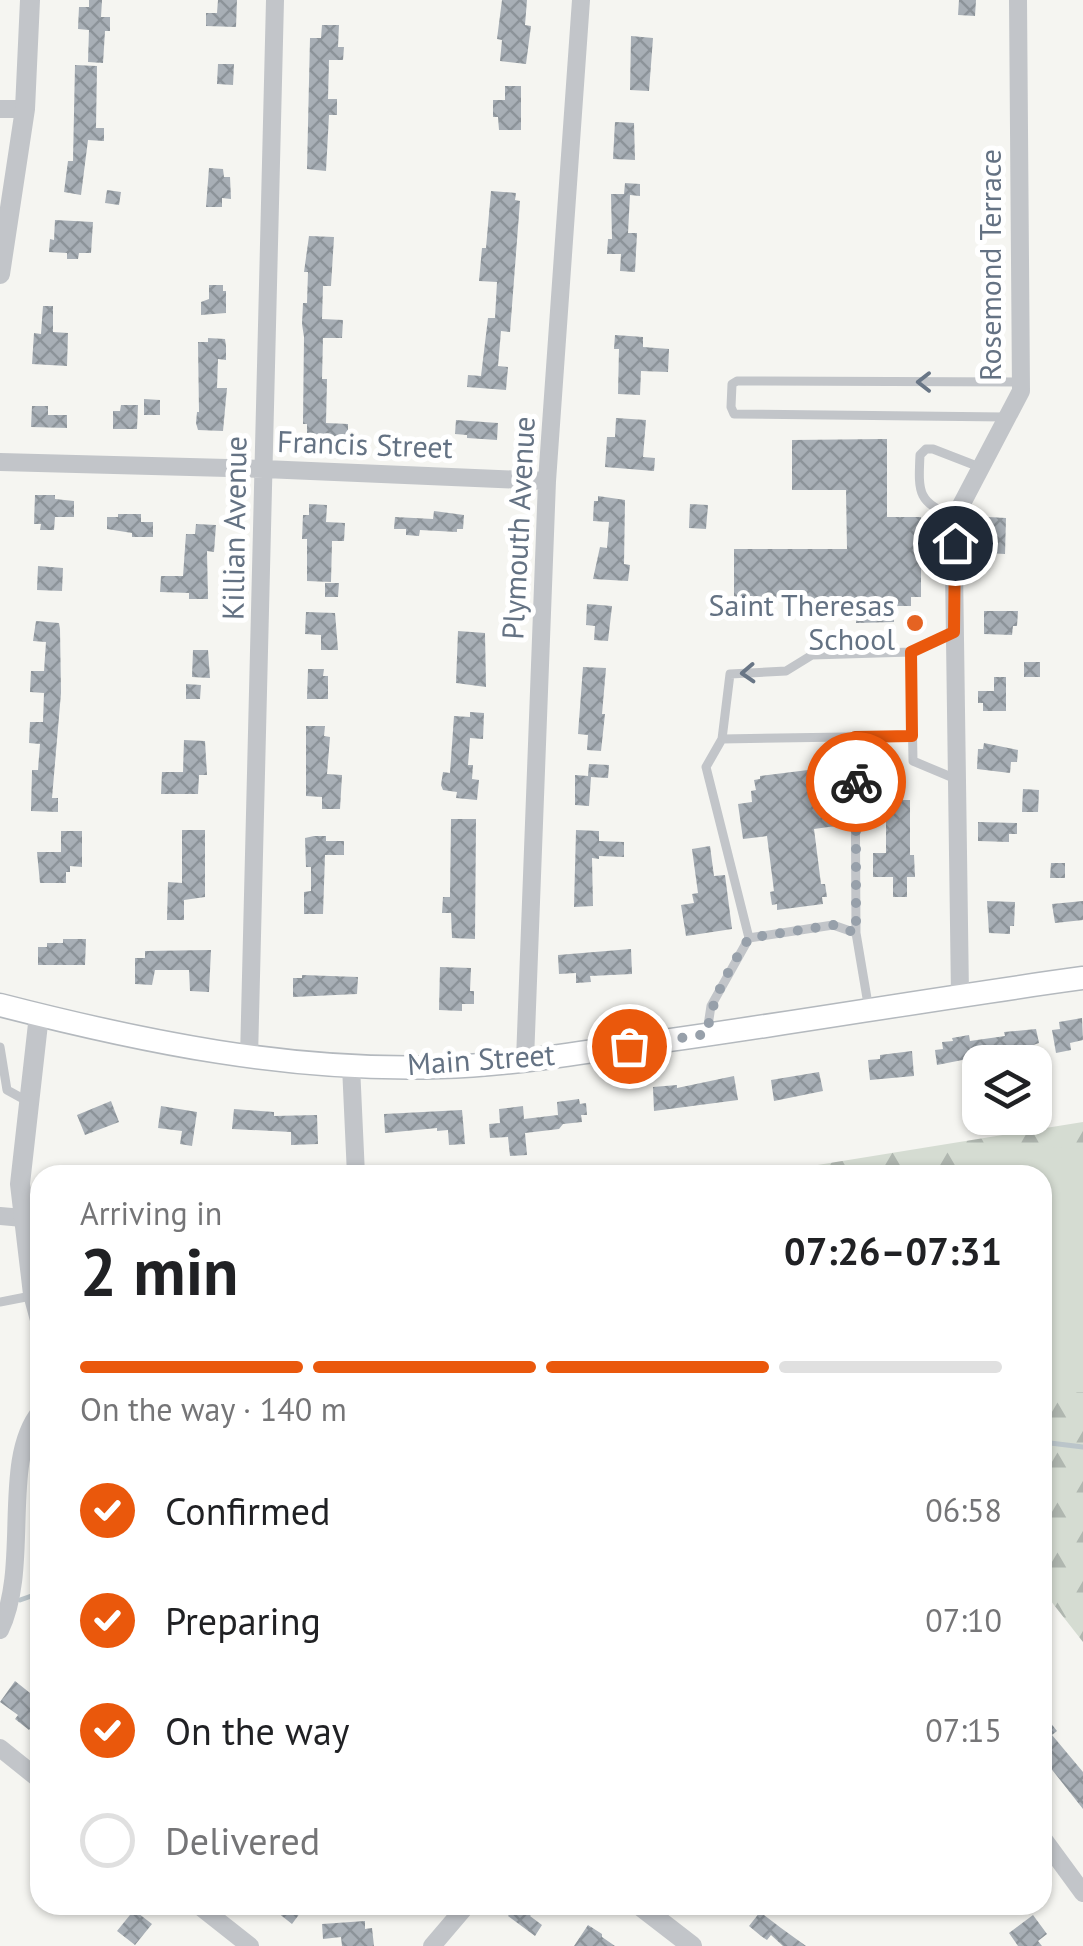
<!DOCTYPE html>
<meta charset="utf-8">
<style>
:root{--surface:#fff;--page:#f6f6f6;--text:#202124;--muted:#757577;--line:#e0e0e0;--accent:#ea580c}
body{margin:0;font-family:"PT Sans",sans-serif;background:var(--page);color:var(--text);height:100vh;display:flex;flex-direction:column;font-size:38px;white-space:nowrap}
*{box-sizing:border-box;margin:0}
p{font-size:32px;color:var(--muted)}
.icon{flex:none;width:55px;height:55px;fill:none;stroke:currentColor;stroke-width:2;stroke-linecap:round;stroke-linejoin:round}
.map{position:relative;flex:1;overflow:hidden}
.details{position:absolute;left:30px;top:1165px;width:1022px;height:750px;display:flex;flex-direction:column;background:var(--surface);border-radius:30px;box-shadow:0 2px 8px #0004}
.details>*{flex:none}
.controls{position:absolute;left:962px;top:1045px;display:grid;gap:20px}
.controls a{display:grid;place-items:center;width:90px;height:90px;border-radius:20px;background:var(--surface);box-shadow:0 2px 8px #0004;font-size:50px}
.pin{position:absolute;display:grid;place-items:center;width:85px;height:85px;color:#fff;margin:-42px;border:5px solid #fff;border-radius:50%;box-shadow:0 2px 10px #0007}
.courier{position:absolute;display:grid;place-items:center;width:100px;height:100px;margin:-50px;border:8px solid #ea580c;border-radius:50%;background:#fff;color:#222;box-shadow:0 2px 12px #0007}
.headline em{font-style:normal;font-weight:600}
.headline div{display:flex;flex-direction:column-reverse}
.headline{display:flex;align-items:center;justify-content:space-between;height:170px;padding:0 50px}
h1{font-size:65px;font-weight:600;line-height:75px}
.bar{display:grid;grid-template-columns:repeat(4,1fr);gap:15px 10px;align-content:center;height:120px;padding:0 50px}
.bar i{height:12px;border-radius:8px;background:var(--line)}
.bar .selected{background:var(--accent)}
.bar p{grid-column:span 4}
ol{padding:0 50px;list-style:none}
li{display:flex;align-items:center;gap:30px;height:110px}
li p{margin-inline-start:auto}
li .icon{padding:10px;border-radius:50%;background:var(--accent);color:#fff;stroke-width:4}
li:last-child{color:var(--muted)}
li i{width:55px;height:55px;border:5px solid var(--line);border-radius:50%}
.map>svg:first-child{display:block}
</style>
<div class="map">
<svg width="1083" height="1946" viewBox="0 0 1083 1946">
<defs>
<pattern id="forest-firs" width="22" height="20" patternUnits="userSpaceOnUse" patternTransform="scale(2.5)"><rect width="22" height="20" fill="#d5dcd2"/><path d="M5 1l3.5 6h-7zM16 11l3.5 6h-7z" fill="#b0b7b0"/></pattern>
<pattern id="building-cross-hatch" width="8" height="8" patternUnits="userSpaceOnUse" patternTransform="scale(2.5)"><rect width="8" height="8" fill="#a8afb6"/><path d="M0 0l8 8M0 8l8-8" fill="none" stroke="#8c9399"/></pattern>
</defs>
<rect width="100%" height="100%" fill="#f5f5f1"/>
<path fill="url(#forest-firs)" d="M1083,1122V1642L1043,1591L1042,1175H756Z"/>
<path fill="#d5dcd2" d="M996,1143L1083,1149V1392H1043L1042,1175H974V1161Z"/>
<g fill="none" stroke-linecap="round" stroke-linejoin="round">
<path stroke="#bbc5ca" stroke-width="5" d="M1042,1442L1083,1447
M20,1600L40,1593"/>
</g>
<path fill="url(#building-cross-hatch)" d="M89,0H102L101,17H110V31H105L103,63L88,62L89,30L78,29L79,7H89Z
M218,0H237L236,27L206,26V13H217Z
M502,0H527L525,25L531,26L526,64L500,61L502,40L497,39Z
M959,0H976L975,16L958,15Z
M322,25H339L338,47H344L343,60H329L328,99H337V115H329L326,171L307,169L310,38H321Z
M631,36L653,38L649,91L630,90Z
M218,64H234L233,85L217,84Z
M75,65L97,66L96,128H104V141L88,140L81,195L64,192L68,161H73Z
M505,86H521V130H499L498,117H493V100H505Z
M615,122L634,123L635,160L613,159Z
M209,168L223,169L224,177H230L231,199L222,198V207H206Z
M625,183L640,184V196L630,195L628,233H637L635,272L620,271L621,254H607L608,239H612L611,194H624Z
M107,190L121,192L119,205L105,203Z
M491,191L516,193L515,200L520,201L510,332L501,331L498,366L508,367L506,390L467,387L468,375L481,376L488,318H495L497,282L479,281L482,248H486Z
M55,220L93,222L91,253H79L78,259H67V253L49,252L50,239L54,240Z
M309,236L334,237L331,286H323L322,319L343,320L342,338H323L322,379H327L326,423L348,424V439L307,438V424H303L304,337L302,324L303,303H307L308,272H304Z
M209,285H223V291H226V313L201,315V302L209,299Z
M43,306H53V332L68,333L67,366L32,364L34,333L41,334Z
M615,335L643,337V347L669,349L668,372L641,371L640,395L618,394L619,349H614Z
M208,338L225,339L226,346V360L218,359L217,388H227L223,431L198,430L196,423L197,412H199L198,342H208Z
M144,399L160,400V415H144Z
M121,405H138L137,429H113V411H120Z
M32,406H48V415H67V428L31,427Z
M616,418L646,420L643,457L655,458L654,471L605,467L607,437H615Z
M456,420L498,423L497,440L467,438V435L455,434Z
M887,439V517H921V597H911V606H894V622L856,623V599L734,600V549H847L846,490H792V440Z
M35,495H55V499L74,501V517H55L54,530H40L41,524H34Z
M598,496L625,500L624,564L630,565L628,581L593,579L600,547L607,548L609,522L593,521L594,501H598Z
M309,504L327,505L326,522L345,523L344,541H332L331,582L307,581V539H302L303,515H309Z
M690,504L708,505L706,529L689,528Z
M434,511L464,515L463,529H457V532L420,530L419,536L406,535V529H394L395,517L433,519Z
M118,514H141V522H153V537H132V533L107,529V517H118Z
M988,517L1006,518L1005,554L986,553Z
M196,524L216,525L214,552L207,551L208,599H189V593L160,592L161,576H183L186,534H195Z
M38,566L63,568L62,591L37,590Z
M325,583H339L338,597H325Z
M587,604L612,606L608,641L594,640L595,626L586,625Z
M984,611H1018L1017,626H1013L1012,635L984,634Z
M306,612L335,613L338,650H321V635L305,634Z
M36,621L59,623L60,629L61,693L52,798H58V812L31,811L32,770H38L40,744L29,743L30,722H43L44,693L30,692L31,671H44L46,642L33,641Z
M458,631L485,633L486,687L456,683Z
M193,650H208L210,678L192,677Z
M1024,662H1040V677H1024Z
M583,667L606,668L602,714H605L601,751L587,750L588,735L578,734Z
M308,669H324L323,676H328V699H307Z
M994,677H1006V711H983V703H978V691H994Z
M186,684L201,685L200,699H186Z
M470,712L484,713L483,739L470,738L468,765H473L472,779L479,780L477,800L456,798L457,792L443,790L441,785L443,772L450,773L454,716L470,717Z
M306,726H325L324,736L330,737L327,774L342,775L340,809H322V797L306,796Z
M184,740L205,741L207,775H199L198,794H161L162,772H183Z
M984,743L1018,750L1017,762H1011L1010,773L977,769L978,749H983Z
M589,764L609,765L608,778L591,777L589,806L575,805V775L588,776Z
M816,769L818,793L844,794L846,809L834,810L836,826L814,829L821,884H825L827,897H822L823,904L777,910V904L772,905L770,892L774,891L767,836L743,839L738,804L752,802L751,791L756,790L754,780L760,779V776Z
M1023,789L1039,790L1038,812H1022Z
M886,800H910V855H914L915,877H907V897H893V877H873V853H886Z
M451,819H476L475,939L452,938L451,913H442L443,897H450Z
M978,822L1017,823V834H1009V842L978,841Z
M182,830H205V897L184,900V920H167L168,882L182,883Z
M576,830L599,831V841L624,842V857L599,856V859L592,858L593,906L574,907Z
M61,831H82V867L70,866V872H66V883H40L37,852H61Z
M314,836H326V841H344V855H325L323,914H304V892L311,891V867H306L305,838Z
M710,846L714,876L725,875L732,929L686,936L681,905L694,903L692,894L698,893L692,849Z
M1051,863H1065V878H1050Z
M987,901L1015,902L1014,926H1010V934L989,933Z
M1083,901V920L1055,923L1052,904Z
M63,939H86L85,965H38V947H47V943H63Z
M631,949L632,974L590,976L591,982L576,983V973L559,974L558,955Z
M211,950L209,992L190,991L189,970H155L152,985L135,984V958H145V951Z
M440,967L471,968L470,991H474V1004H462V1011L439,1010Z
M302,975L358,977L357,994L293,997V978H302Z
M1082,1018L1083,1040L1070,1043L1071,1050L1056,1053L1052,1030L1060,1029L1059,1022Z
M1036,1029L1039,1043L1028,1047L937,1065L935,1050L943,1049L942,1042L953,1041L952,1038L969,1035L970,1041L1005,1036L1004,1032Z
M912,1051L914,1076L870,1080L868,1060L880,1059V1055Z
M819,1072L823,1091L774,1101L771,1080Z
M734,1076L738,1100L654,1111L653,1087L677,1085V1088Z
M579,1099L580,1104L586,1103L587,1115H581L582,1122L563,1124L559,1129L525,1133L527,1155L510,1156L508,1137L490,1138L489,1124L500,1123L499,1109L523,1106L524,1119L558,1115L557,1102Z
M111,1101L119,1122L85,1135L77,1115Z
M161,1106L197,1112L192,1146L180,1144L182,1131L158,1128Z
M234,1109L274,1112V1116L317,1115L318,1144L291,1145V1132L232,1129Z
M462,1110L465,1144L449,1145L448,1130L437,1131V1128L385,1133L384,1114Z
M15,1681L40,1701V1732L32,1726L29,1730L15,1719L18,1715L0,1702Z
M1042,1712L1057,1731L1052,1735L1083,1772V1809L1042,1757Z
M268,1905H306L292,1924Z
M516,1905H539L530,1916L542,1925L535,1936L508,1916Z
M134,1910L152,1924L135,1945L117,1931Z
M760,1912L781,1928L806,1946H783L771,1935L767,1940L761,1936L749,1926Z
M1033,1915L1047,1934L1038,1941L1042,1946H1018L1009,1933Z
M365,1921V1929L372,1928L374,1946H342L341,1937L323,1939L322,1924Z
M588,1925L602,1934V1937L615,1946H574Z"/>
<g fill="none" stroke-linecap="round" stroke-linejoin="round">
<g stroke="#b4b9be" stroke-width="25">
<path id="secondary" d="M0,1005C144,1042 290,1072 440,1067C507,1066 575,1053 642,1044C789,1024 936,998 1083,978"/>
</g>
<path stroke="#c2c5c9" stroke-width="9" d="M1005,417L734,414L731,407L732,384L737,381L1021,382
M956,517C918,503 918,494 920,455L926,449H933L982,468
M911,652L913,761L956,779
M855,737L856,933
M722,739L912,736
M749,938L833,925L856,933L869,1010
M707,1032L711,1006L749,938L706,767L722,739L730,674L786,671L812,655L911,652L954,632
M0,1047L7,1090L27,1101
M0,1302L31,1296"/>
<path stroke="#c2c5c9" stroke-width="18" d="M0,109H25
M0,462L264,469L547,481
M960,995L954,568L957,513L1021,391L1018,0
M249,1058L275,0
M525,1060L547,481L581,0
M351,1066L356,1175
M0,1216L23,1218
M0,1630C31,1566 0,1461 40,1412
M0,1748L40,1780
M1042,1837L1083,1893
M198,1905L250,1946
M432,1946L467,1905"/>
<path stroke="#c2c5c9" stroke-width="20" d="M0,274L25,109L30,0
M39,1015L20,1184L33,1294L40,1320
M639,1905L692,1946"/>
<use href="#secondary" stroke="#fff" stroke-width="22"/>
</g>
<defs><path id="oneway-chevron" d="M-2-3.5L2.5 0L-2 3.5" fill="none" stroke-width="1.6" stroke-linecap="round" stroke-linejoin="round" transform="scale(2.5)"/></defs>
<g stroke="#697686">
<use href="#oneway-chevron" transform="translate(924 382) rotate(-180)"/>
<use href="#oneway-chevron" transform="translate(748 673) rotate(177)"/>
</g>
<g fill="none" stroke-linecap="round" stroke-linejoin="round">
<path stroke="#97a0aa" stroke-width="10" stroke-dasharray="0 18" d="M629,1046L707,1034C712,996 729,970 749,938L833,925L856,933V782"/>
<path stroke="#ea580c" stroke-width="12" d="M856,782L855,737L912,736L911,652L954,632L955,543"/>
</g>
<circle fill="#e56322" stroke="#fff" stroke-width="4" cx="915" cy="623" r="10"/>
<g text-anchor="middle" stroke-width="10" stroke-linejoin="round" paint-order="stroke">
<g font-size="30" fill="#647283" stroke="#fff">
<text transform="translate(991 265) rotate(-90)" y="10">Rosemond Terrace</text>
<text transform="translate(365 445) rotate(2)" y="10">Francis Street</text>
<text transform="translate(235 528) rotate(-89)" y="10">Killian Avenue</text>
<text transform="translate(519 528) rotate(-87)" y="10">Plymouth Avenue</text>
<text transform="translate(481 1060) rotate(-4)" y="10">Main Street</text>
</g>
<g font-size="30" fill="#647283" stroke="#fff" text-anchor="end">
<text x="895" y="616">Saint Theresas<tspan x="895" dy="34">School</tspan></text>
</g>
</g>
</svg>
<div class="controls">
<a><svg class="icon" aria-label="layers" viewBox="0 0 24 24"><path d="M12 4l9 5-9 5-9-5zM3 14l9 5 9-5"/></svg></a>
</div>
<div class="pin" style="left:629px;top:1046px;background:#ea580c"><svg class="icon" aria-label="bag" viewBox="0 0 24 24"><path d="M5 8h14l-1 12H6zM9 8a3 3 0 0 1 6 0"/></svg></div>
<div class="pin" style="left:955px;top:543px;background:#1f2937"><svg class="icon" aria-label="home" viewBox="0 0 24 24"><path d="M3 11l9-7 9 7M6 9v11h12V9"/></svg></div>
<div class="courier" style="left:856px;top:782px"><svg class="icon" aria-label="bike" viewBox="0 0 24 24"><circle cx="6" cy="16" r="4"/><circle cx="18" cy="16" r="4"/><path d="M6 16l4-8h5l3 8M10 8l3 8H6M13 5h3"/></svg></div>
<section class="details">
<div class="headline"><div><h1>2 min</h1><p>Arriving in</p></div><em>07:26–07:31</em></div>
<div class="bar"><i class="selected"></i><i class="selected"></i><i class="selected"></i><i></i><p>On the way · 140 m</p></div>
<ol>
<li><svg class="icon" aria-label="check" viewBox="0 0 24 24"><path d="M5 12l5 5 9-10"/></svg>Confirmed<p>06:58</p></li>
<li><svg class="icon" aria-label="check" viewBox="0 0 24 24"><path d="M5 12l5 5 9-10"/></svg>Preparing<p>07:10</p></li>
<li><svg class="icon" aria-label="check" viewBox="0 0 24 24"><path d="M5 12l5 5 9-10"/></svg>On the way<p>07:15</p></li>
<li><i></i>Delivered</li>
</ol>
</section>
</div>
